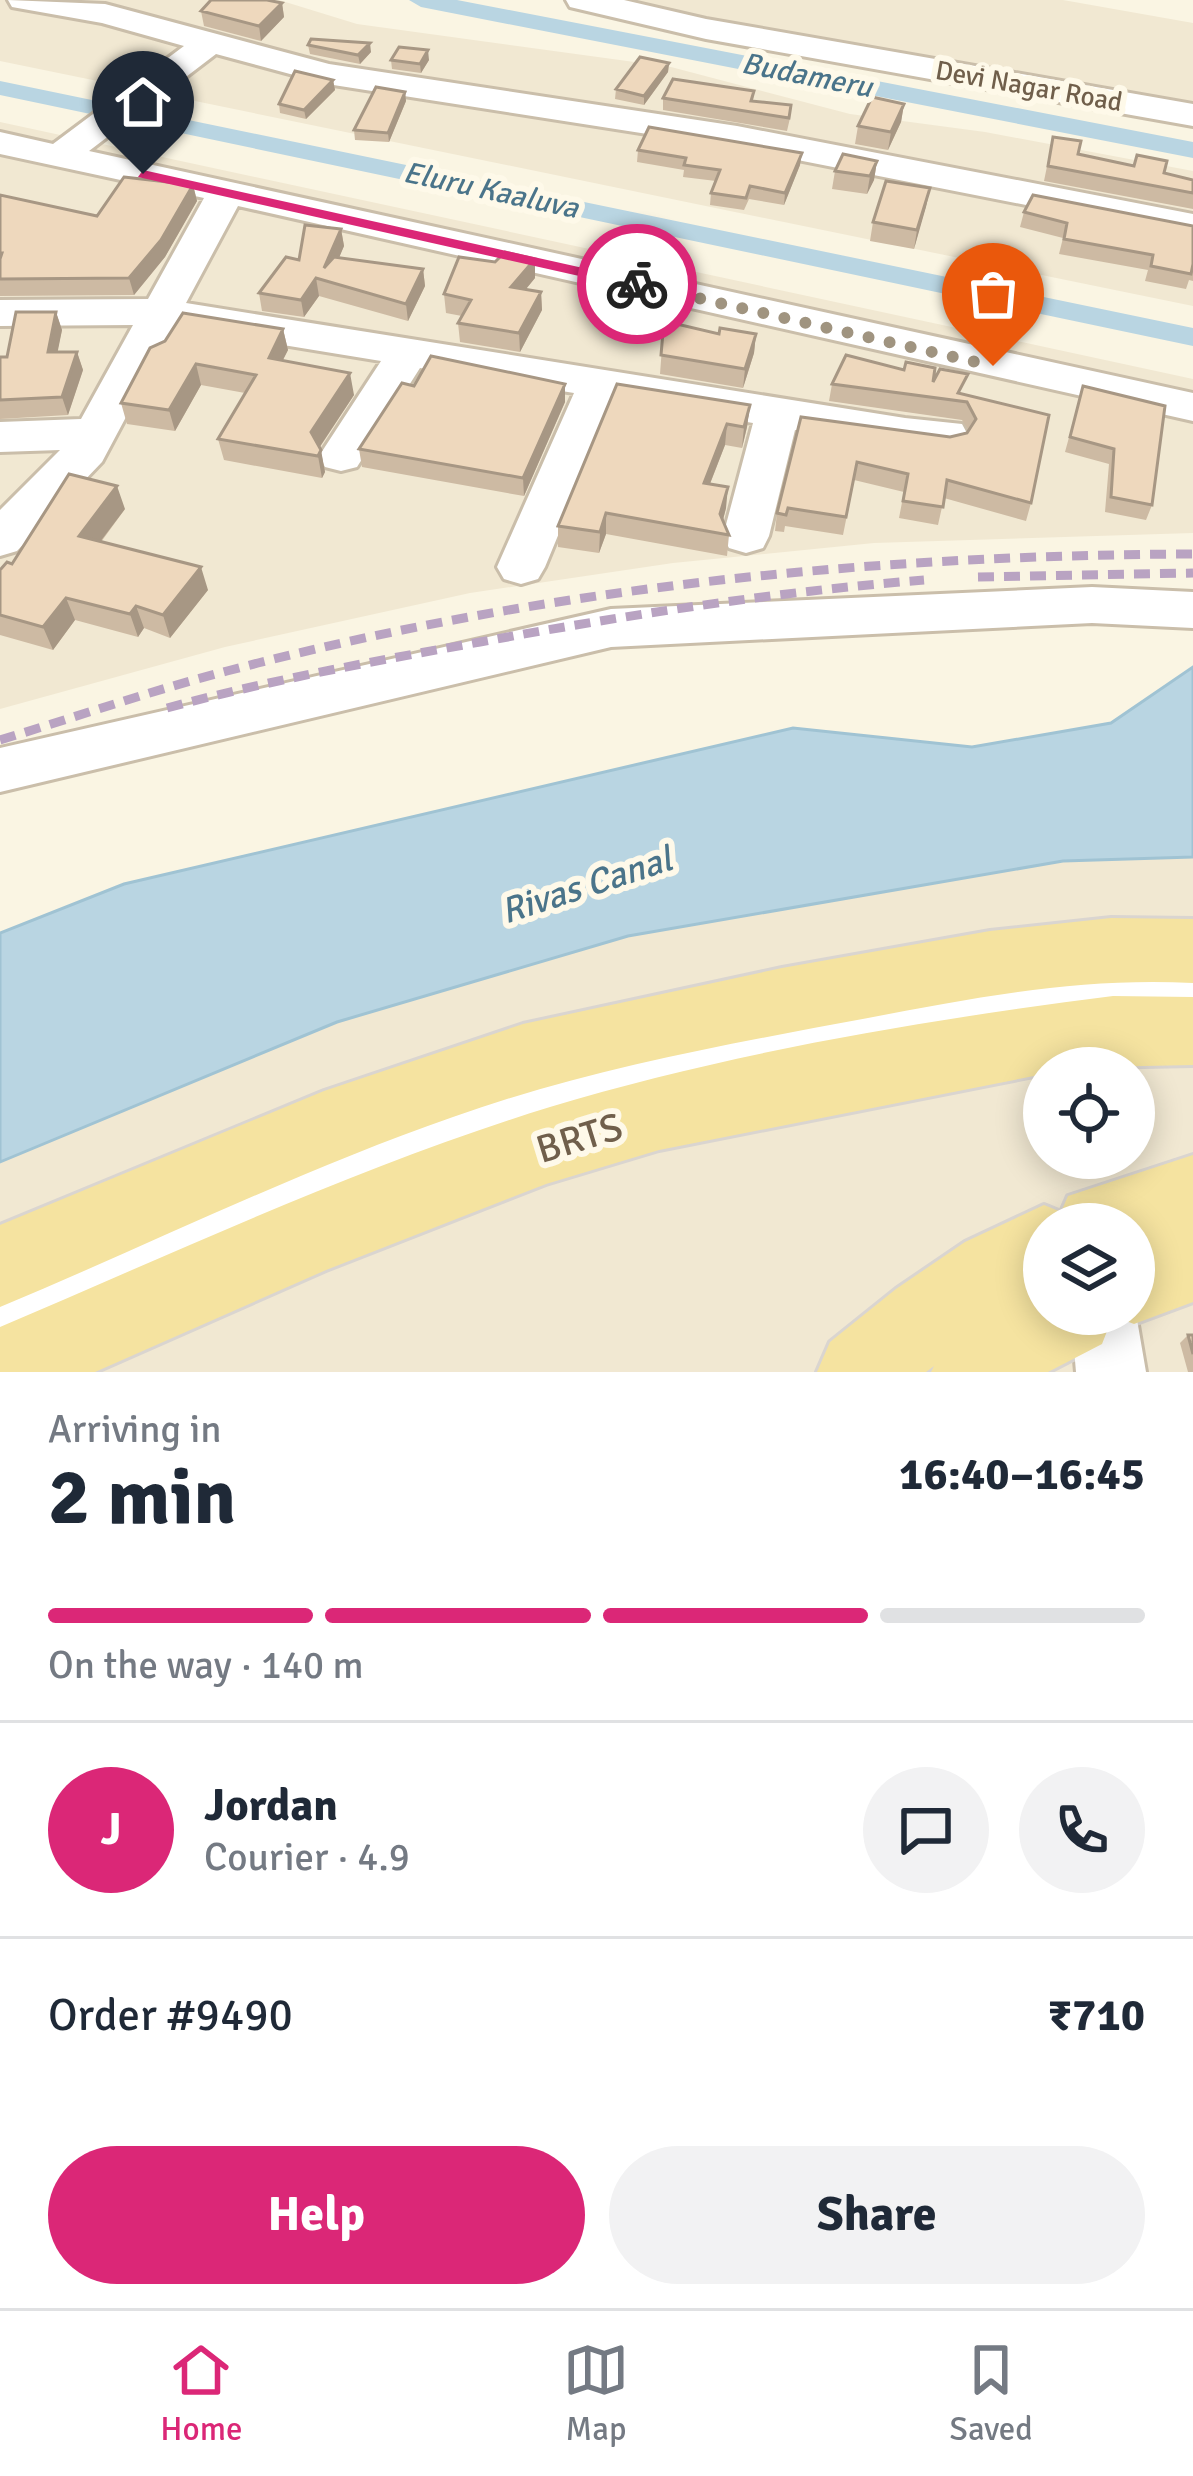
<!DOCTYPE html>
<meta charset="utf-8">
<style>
:root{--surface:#fff;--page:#f2f2f3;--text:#1f2937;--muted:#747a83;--line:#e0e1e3;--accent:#db2777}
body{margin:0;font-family:Signika,sans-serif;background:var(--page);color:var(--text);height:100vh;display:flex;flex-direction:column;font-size:45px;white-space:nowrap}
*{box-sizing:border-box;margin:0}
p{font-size:39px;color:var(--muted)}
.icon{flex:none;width:66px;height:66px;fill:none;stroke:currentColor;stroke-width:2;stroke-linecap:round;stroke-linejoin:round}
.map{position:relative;height:1372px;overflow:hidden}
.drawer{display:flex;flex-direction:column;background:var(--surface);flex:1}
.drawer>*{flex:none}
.buttons{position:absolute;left:1023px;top:1047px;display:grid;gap:24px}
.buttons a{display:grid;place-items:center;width:132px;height:132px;border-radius:50%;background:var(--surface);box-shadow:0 6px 30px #0003;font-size:60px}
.pin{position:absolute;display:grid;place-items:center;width:102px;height:102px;color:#fff;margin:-123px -51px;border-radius:50% 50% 50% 0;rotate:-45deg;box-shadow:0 0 12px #0007}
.pin .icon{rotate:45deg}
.courier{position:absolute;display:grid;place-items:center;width:120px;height:120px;margin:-60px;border:9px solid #db2777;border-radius:50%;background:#fff;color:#222;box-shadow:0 3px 15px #0007}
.head em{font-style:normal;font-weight:700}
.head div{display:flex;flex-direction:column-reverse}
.head{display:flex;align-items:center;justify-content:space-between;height:204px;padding:0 48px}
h1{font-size:78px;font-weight:700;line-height:90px}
.bar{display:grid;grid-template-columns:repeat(4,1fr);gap:18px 12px;align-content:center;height:144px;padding:0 48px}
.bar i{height:15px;border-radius:9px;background:var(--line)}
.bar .current{background:var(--accent)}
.bar p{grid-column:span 4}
.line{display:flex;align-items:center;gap:30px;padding:0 48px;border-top:3px solid var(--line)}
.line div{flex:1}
.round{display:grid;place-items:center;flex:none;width:126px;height:126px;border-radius:63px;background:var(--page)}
.button{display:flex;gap:24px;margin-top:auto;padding:24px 48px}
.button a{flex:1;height:138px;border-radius:72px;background:var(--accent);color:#fff;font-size:48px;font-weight:700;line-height:138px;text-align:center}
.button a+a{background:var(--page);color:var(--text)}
.dock{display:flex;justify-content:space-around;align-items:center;height:168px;border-top:3px solid var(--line);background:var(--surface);font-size:33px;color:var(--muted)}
.dock a{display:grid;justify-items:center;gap:6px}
.dock .current{color:var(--accent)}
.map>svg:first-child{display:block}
</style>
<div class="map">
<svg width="1193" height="1372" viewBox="0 0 1193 1372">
<rect width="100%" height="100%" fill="#faf5e3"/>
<path fill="#f1e8d2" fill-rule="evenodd" d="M0,0H279L357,24L671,67L850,114L985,132L1193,171V306L0,61Z
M606,0H1063L1193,23V112Z
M0,122L1193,379V533L874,543L673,563L470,593L225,647L0,709Z
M1193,857V1372H0V1162L337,1022L628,936L1063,861ZM1044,1068H1134V1158H1044ZM1044,1224H1134V1314H1044Z"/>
<path fill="#b9d5e2" stroke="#a0c3d3" stroke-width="3" d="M1193,667V857L1063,861L628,936L337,1022L0,1162V933L124,884L793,728L972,747L1111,723Z"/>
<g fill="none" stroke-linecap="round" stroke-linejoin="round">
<path fill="#b9d5e2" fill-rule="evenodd" d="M409,0H457L1193,142V158L421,7Z
M0,81L1193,328V346L0,95Z"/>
<g stroke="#cabeaa" stroke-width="6">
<path id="minor" d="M8,0L105,4L329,64L737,126L1193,214V238L737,148L327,84L216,54L89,151L1193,393V421L238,206L186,303L905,418L962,424L968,435L962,446L946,450L795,430L769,536L763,548L746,553L729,548L723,536L753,423L614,400L545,567L538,579L521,584L504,579L497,567L574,393L420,368L357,467L341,471L325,467L319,456L381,361L174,327L102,462L17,551L0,556V510L60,450L0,452V422L81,419L133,325L0,326V300L148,299L204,198L0,154V132L53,144L184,46L102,23L12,7Z
M566,0H624L706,19L1193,104V126L706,39L570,7Z
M1092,587L1193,592V628L1092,623L611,647L0,792V748L611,609Z
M1101,961L1193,963V1017L1101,1015L1043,1023L786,1069L596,1113L398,1179L0,1350V1282C175,1208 349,1128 532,1073C716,1017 911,987 1101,961Z
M1134,1302L1146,1372H1076L1071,1314H1134Z"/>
</g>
<g stroke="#dad5d0" stroke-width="6">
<path id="major" d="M1111,918L1193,919V983C1082,977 977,997 868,1018C728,1044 588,1069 453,1117C298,1171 151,1244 0,1307V1225L324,1091L523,1024L782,968L990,931Z
M1113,996L1193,997V1065L1044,1068V1074L659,1150L546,1184L326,1270L95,1372H0V1327C181,1250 362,1165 550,1107C732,1052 925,1020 1113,996Z
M1193,1155V1302L1134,1324L1113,1316L1102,1344L1048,1372H931L934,1366L926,1372H817L830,1342L896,1289L965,1242L1044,1205L1061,1212L1068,1196ZM1044,1224H1134V1314H1044Z"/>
</g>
<use href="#minor" fill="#fff" fill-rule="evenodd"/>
<use href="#major" fill="#f5e3a0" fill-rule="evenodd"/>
<path stroke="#b9a3c2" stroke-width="9" stroke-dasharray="16 10" stroke-linecap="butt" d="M978,577L1193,573
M167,708C270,680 375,661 480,642C627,615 775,592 924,580
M0,740C76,717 150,691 227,671C541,588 868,555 1193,554"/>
</g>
<path fill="#cdbaa3" d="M282,3L284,17L261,41L204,26L201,11Z
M308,45L371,52L360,64L310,54Z
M391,60H429L421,73L392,69Z
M669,63L668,72L644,105L615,99L616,89Z
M333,80L335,90L306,119L280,113L279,104Z
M754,91L753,101L790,118L787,131L663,110V98Z
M405,92L406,101L389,142L355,140L354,130Z
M904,104L901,122L888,150L855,144L858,126Z
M1053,137L1078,154L1193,180V209L1044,181Z
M638,150L800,165L784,205L749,199L744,210L710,205L711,193L716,181L683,177L684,170L637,162Z
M877,161L874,180L867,194L832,189L835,171Z
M193,185L197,201L165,257L134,295L0,296V195L97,216Z
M930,188L914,249L870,241L873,222Z
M1024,212L1193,226V281L1189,280L1186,289L1145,281L1148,270L1059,254L1063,238L1020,227Z
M341,229L344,246L339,257L423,269L425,286L408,321L319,296L304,317L262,311L259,293L299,260Z
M535,259V278L526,289L541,292L542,310L520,352L460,342L458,323L462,316L446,313L444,294L495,262Z
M56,312L62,330L57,352H77L83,370L68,415L0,419V357H7Z
M664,321L719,334H756L754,353L743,388L660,374Z
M283,329L288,350L282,361L354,395L320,447L325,472L322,478L224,460L218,439L245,393L201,385L175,431L127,424L121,403L150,348Z
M933,382L963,394L1031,503L1026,521L944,498L938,525L899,518L904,492L854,480L843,535L785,526L784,532L775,531L777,513L801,417L950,437L969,431L962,420L829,401L832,384Z
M565,384V402L524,496L362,467L359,449L414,386Z
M1083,386L1152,505L1146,520L1105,512L1109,464L1065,452Z
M750,405L747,427L742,448L725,445L710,484L726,508L723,520L729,535L727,556L606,534L599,553L558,547V526Z
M125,509L101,542L208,590L170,638L144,628L138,637L75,620L53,650L0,635V570Z
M1188,1335H1193V1372H1188L1180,1343Z"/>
<path fill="#a79784" d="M282,3L284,17L261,41L259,26Z
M370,43L371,52L360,64L358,55Z
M428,50L429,60L421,73L420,64Z
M669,63L668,72L644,105V96Z
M333,80L335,90L306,119L304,110Z
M405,92L406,101L389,142L388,133Z
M904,104L901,122L888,150L891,132Z
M802,153L800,165L784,205L785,193Z
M877,161L874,180L867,194L870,176Z
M193,185L197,201L165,257L134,295L129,278Z
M930,188L926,207L914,249L917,230Z
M341,229L344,246L329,282L324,268Z
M535,259V278L512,306L511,287Z
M423,269L425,286L408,321L406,304Z
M316,278L319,296L304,317L301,300Z
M541,292L542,310L520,352L519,333Z
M56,312L62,330L54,370L48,352Z
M283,329L288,350L273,380L269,358Z
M756,334L754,353L743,388L745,369Z
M77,352L83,370L68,415L62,397Z
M196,364L201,385L175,431L169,410Z
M350,373L354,395L315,454L311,432Z
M565,384V402L524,496L523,478Z
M750,405L747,427L742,448L744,427Z
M727,424L725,445L702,504L704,483Z
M321,450L325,472L322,478L318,456Z
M117,486L125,509L87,559L79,536Z
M728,487L726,508L719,535L720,514Z
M606,513V534L599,553L600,532Z
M201,567L208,590L170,638L163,615Z
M66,598L75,620L53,650L43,627Z
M136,606L144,628L138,637L130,614Z"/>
<path fill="#eed8bd" stroke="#a79784" stroke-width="3" d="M211,0H267L282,3L259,26L201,11Z
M311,39L370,43L358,55L308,45Z
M399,47L428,50L420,64L391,60Z
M640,57L669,63L644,96L616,89Z
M295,71L333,80L304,110L279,104Z
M673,79L754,91L751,101L791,105L789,118L663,98Z
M376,87L405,92L388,133L354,130Z
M872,97L904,104L891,132L858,126Z
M649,127L802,153L785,193L750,186L746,198L711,193L720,170L684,165L686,158L638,150Z
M1053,137L1081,141L1078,154L1134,166L1137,155L1167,161L1164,173L1193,180V193L1048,166Z
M843,154L877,161L870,176L835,171Z
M124,177L193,185L161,240L129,278L0,279V259L2,253H0V195L97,216Z
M886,181L930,188L917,230L873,222Z
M1033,195L1193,226V264L1191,274L1151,266L1153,255L1064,239L1067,223L1024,212Z
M305,225L341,229L324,268L334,257L423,269L406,304L316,278L301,300L259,293L286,257L299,260Z
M505,252L535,259L511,287L541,292L519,333L458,323L471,300L444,294L459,257L495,262Z
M16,312H56L48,352H77L62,397L0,400V357H7Z
M183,313L283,329L269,358L350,373L311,432L321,450L318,456L218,439L256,375L196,364L169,410L121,403L150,348L165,341Z
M664,321L719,334L720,328L756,334L745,369L661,355Z
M846,355L904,370L906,362L935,368L933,382L940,369L968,374L958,393L1049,415L1031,503L947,480L943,507L903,501L908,474L857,462L846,517L788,508L786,515L777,513L801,417L950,437L967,433L976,419L967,402L832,384Z
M431,356L565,384L523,478L359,449L402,383L414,386Z
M617,384L750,405L744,427L727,424L704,483L728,487L720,514L729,535L606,513L600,532L558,526Z
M1083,386L1165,406L1152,505L1111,497L1114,449L1070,437Z
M69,474L117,486L79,536L201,567L163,615L136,606L130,614L66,598L43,627L0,615V570L7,562L12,564Z
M1188,1335H1193V1354Z"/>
<path fill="#db2777" d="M143,170L637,280L644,284L637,289L138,177Z"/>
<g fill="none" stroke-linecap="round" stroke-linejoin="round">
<path stroke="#a09480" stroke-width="12" stroke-dasharray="0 21.6" d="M637,284L993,366"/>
</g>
<g text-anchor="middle" stroke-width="12" stroke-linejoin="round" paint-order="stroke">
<g font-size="27" fill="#705f4b" stroke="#fef9e9">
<text transform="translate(1029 86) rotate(10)" y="9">Devi Nagar Road</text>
</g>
<g font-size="30" font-style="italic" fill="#4a748a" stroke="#fef9e9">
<text transform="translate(807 75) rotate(11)" y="10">Budameru</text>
<text transform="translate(491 190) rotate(12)" y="10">Eluru Kaaluva</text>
</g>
<g font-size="36" font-style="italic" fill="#4a748a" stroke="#fef9e9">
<text transform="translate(586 884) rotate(-18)" y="13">Rivas Canal</text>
</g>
<g font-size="39" fill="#705f4b" stroke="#fef9e9">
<text transform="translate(579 1137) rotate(-17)" y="14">BRTS</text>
</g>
</g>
</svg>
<div class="buttons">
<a><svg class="icon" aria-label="locate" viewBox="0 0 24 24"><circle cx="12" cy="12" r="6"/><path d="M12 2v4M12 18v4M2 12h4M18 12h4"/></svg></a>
<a><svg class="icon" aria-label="layers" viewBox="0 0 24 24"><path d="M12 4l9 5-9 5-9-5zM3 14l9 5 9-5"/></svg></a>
</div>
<div class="pin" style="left:993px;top:366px;background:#ea580c"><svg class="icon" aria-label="bag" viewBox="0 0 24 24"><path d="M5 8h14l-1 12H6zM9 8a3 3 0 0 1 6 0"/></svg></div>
<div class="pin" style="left:143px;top:174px;background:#1f2937"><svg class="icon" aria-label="home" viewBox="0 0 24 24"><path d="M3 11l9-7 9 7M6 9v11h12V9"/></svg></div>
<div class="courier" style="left:637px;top:284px"><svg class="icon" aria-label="bike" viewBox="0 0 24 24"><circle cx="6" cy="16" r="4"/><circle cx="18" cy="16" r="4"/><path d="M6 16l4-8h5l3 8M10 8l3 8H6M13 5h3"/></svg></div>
</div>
<section class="drawer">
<div class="head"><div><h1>2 min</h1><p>Arriving in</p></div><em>16:40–16:45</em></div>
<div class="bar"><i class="current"></i><i class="current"></i><i class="current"></i><i></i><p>On the way · 140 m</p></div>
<div class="line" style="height:216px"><b class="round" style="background:var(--accent);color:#fff">J</b><div><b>Jordan</b><p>Courier · 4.9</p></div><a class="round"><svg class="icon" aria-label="chat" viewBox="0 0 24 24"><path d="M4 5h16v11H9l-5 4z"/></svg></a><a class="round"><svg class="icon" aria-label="phone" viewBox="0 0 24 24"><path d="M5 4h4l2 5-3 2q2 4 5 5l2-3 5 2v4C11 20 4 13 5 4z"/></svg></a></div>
<div class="line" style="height:156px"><div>Order #9490</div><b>₹710</b></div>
<div class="button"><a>Help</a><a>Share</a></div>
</section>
<nav class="dock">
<a class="current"><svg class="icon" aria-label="home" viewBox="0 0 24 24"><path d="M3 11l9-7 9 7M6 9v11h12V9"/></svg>Home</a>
<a><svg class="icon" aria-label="map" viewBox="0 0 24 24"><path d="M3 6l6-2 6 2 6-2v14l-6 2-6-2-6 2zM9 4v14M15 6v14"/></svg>Map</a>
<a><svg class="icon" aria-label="saved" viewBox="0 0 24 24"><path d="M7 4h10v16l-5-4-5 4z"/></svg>Saved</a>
</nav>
